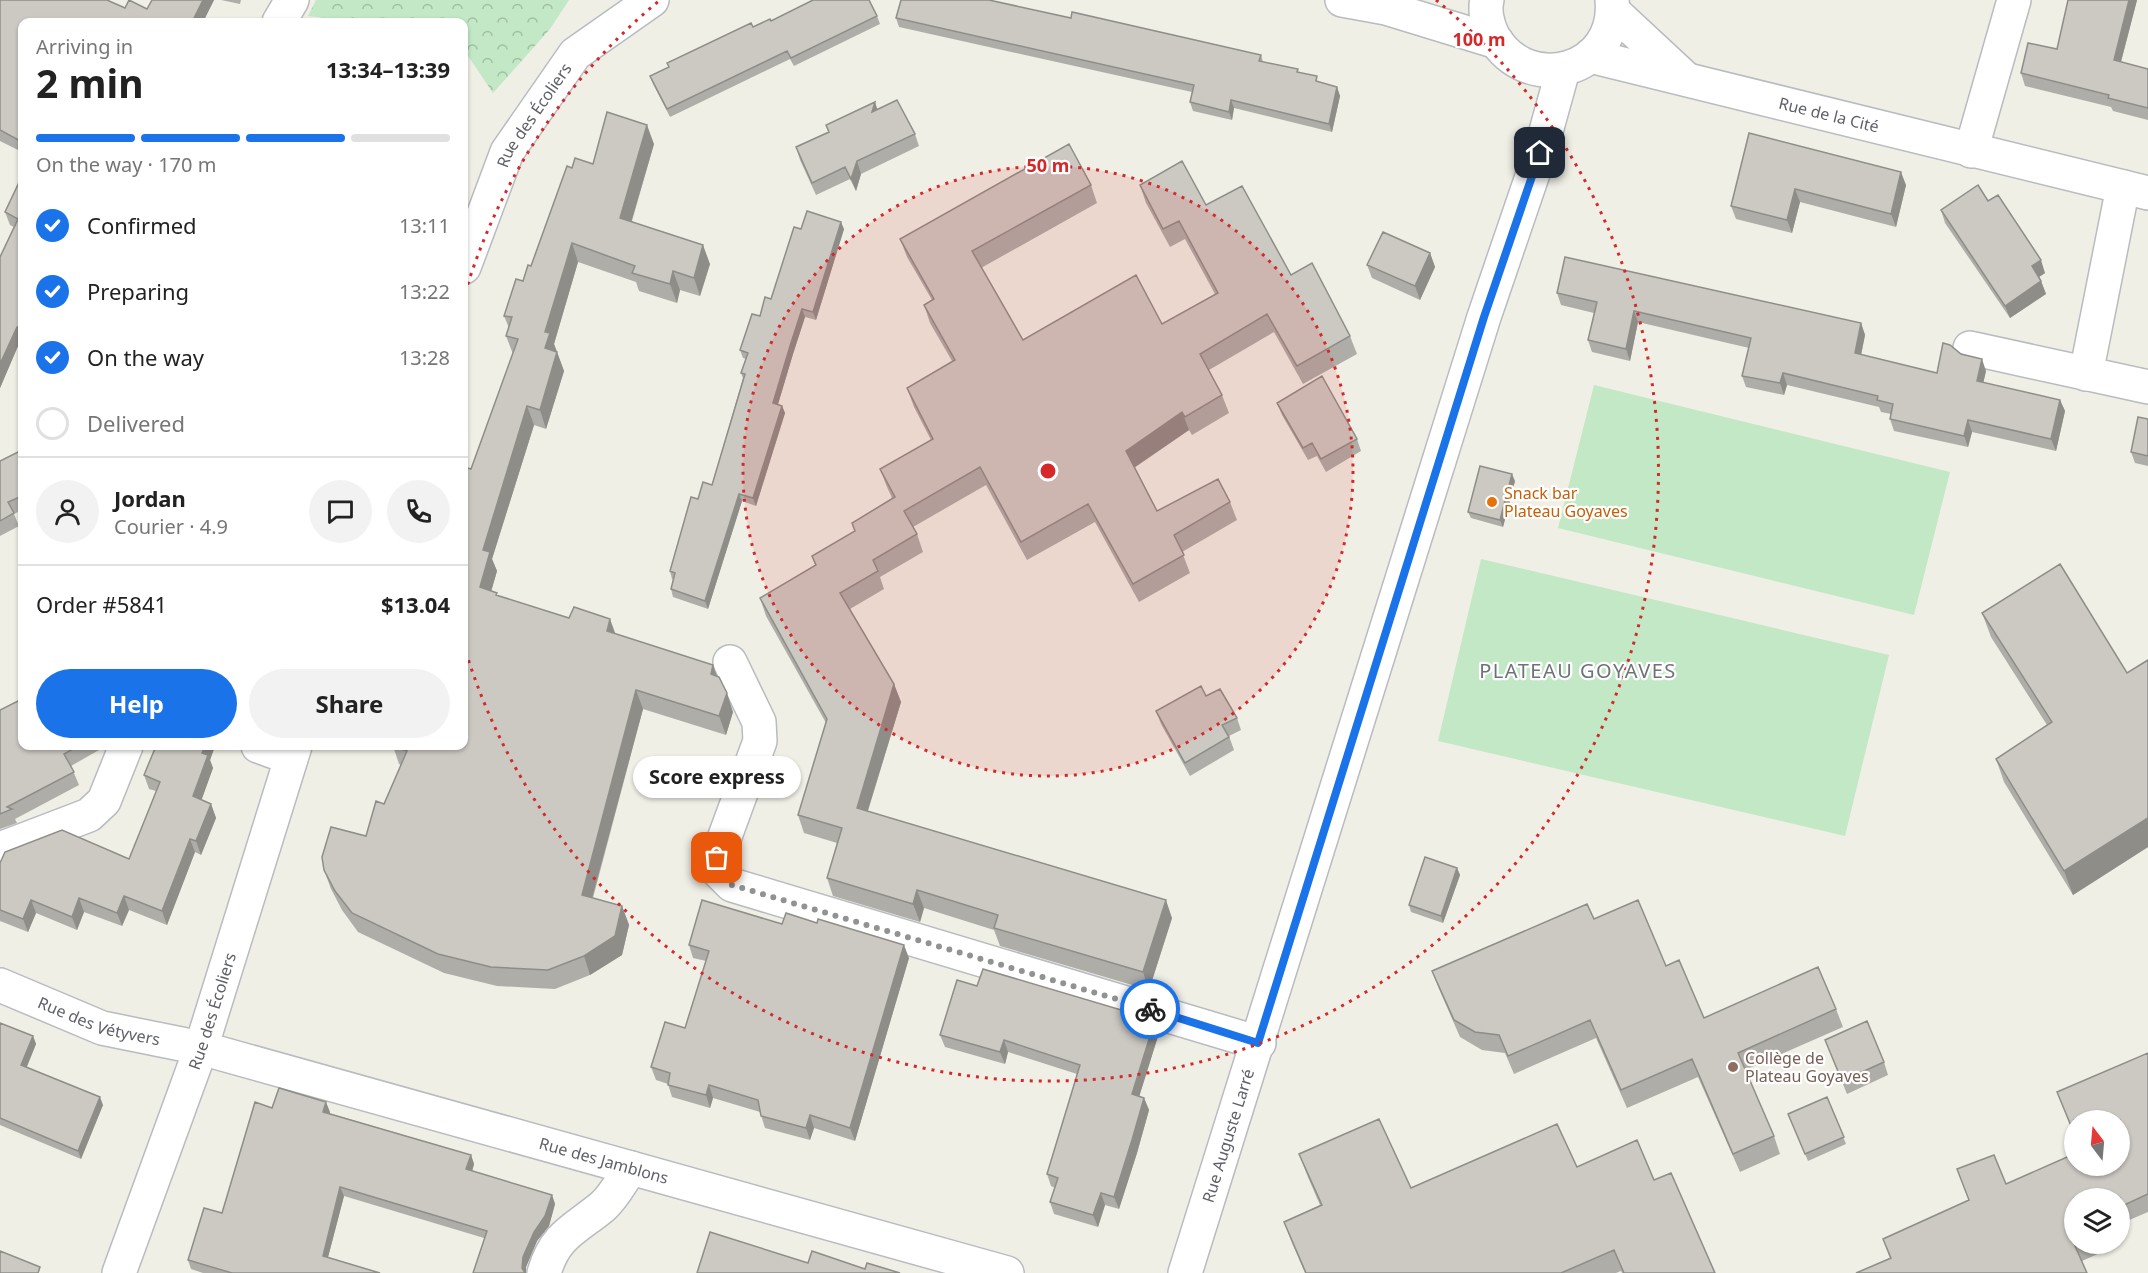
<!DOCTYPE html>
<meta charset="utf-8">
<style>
:root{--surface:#fff;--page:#f2f2f2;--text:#222;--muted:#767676;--line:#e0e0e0;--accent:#1a73e8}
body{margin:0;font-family:"Noto Sans",sans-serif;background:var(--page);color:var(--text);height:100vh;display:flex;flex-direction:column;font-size:22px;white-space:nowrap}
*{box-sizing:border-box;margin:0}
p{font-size:20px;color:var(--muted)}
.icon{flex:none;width:33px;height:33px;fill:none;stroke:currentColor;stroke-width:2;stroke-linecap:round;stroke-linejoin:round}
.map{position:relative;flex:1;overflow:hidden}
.details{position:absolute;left:18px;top:18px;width:450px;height:732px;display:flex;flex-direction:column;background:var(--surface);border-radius:12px;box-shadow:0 2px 4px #0004}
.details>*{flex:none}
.needle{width:39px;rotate:344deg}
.controls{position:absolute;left:2064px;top:1110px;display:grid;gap:12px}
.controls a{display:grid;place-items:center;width:66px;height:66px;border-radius:50%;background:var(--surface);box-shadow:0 2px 4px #0004;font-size:30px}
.pin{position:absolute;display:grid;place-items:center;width:51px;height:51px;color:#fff;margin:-26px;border-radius:12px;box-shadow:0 3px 9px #0006}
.courier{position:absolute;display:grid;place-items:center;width:60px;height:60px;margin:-30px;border:4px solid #1a73e8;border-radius:50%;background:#fff;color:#222;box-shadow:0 2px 8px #0007}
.bubble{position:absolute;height:42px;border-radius:21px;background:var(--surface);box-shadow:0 2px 4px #0004;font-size:20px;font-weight:700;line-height:42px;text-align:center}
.summary em{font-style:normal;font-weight:700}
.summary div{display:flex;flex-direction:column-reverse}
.summary{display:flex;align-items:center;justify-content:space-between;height:102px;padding:0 18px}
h1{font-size:39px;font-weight:700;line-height:45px}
.bar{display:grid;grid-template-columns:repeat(4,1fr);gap:9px 6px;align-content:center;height:72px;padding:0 18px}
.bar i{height:8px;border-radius:4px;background:var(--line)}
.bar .active{background:var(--accent)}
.bar p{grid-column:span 4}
.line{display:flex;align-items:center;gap:15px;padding:0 18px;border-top:2px solid var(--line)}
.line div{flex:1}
.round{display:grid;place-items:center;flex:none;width:63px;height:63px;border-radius:32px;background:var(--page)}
ol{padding:0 18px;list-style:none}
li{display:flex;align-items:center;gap:18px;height:66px}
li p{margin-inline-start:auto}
li .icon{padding:6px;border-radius:50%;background:var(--accent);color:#fff;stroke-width:4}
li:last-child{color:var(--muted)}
li i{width:33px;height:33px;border:3px solid var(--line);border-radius:50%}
.action{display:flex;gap:12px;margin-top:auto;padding:12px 18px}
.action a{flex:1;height:69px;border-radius:36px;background:var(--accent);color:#fff;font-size:24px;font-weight:700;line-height:69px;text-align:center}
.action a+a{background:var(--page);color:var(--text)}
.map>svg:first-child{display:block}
</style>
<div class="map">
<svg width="2148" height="1273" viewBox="0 0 2148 1273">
<defs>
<pattern id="park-crowns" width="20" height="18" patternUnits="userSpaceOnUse" patternTransform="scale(1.5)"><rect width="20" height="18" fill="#c2e8c5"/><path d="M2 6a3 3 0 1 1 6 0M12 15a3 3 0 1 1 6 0" fill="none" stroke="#a1bfa4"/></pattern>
</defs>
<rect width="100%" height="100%" fill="#f0efe6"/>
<path fill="url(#park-crowns)" d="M316,0H569L550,29L493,93L464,50V22H363L308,16Z"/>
<path fill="#c2e8c5" d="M1594,385L1950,472L1914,615L1558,528Z
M1481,559L1889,655L1845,836L1438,741Z"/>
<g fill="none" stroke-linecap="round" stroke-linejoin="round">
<g stroke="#b8bbc0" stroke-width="36">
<g id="minor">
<path d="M1342,0L1386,8L1497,42"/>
<path d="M1487,0C1484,11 1488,26 1493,36C1528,97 1619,71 1612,0"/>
<path d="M1613,11L1684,77"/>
<path d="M279,22L292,0"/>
<path id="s1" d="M1590,56L2148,193"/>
<path d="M1971,151L2014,0"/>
<path id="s2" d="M464,267L507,152L575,54L652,0"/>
<path d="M1970,348L2148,387"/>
<path d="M2086,374L2123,187"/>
<path d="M730,662L759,722L760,741L717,858L719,872L732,885L1259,1043"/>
<path d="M258,746L291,758"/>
<path d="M0,849L89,815L104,801L126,746"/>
<path id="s3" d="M0,985L102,1028L201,1048L1007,1273"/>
<path id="s4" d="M119,1273L201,1048L295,746"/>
<path d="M544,1273C555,1235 574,1230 602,1207C614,1197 622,1180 631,1168"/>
<path id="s5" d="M1185,1273L1484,317L1540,153L1563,70"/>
</g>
</g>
<use href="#minor" stroke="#fff" stroke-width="33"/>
</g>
<path fill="#afada8" d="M0,0L147,9L152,0H214L203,22H22V152L0,141Z
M221,0H241L240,4Z
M2137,0L2121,62L2148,69V120L2113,111L2111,107L2025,86L2021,73L2057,49Z
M877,16L880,24L794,66L790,59L670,117L653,84L650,76L753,27L771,21Z
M896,18H1071L1261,55L1263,62L1299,72L1319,82L1337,87L1340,96L1332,132L1234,108L1232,120L1193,111L1190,102L1192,92L899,27Z
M878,109L915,134L919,146L861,174L856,191L850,179L816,195L800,160L796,147L829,132L826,125Z
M1749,133L1906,185L1896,227L1800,202L1792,233L1736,219L1731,206Z
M654,144L632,221L710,264L700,296L680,290L677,303L639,291L636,282L578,262L554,344L564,371L546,429L534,425L492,559L497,571L491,591L498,596L713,665L717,676L733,712L726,735L643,709L593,898L622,906L629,925L622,955L590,975L555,989L497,986L444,973L358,932L342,910L331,889L324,870L366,836L384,804L401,765L399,764L393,746H464L471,469L513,354L506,336L509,328L504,316L531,266L572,168L593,164Z
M22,176V340L21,339L0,388V257L14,227L10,225L5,212Z
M1091,185L1097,203L981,268L1023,340L1162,324L1215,294L1185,239L1170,247L1146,203L1140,185L1206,205L1291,275L1350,336L1357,354L1303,384L1274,332L1209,370L1222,395L1229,413L1192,435L1189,430L1134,468L1157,511L1230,502L1237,520L1182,552L1190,573L1139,602L1095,522L1027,560L986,485L913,527L917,534L923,552L880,577L884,589L850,609L894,684L901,702L868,811L1172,918L1149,990L1000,946L994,930L924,908L920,922L833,896L827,878L837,843L804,833L798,815L826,723L766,616L760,598L815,565L812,556L855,531L852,523L892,498L887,487L880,469L931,440L914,407L907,388L952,361L930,323L924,305L932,300L907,257L900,239Z
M1988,201L2045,273L2039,277L2041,281L2046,294L2010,318L1945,223L1941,210Z
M801,229H844L816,320L805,317L793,354L778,404L782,406L785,413L756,506L742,501L708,609L673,597L671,589L673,579H672L670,571L698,499L712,485L743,378L741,373L746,359L743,358L740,350L760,316L771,299Z
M1430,253L1435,267L1420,300L1372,278L1367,265Z
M1557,293L1861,323L1865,335L1861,355L1937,373L1961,354L1986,371L1983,383L2060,400L2065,411L2056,451L1972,432L1968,447L1894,431L1890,419L1891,414L1881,412L1879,407L1787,385L1784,395L1746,387L1742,376L1749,348L1638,322L1630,361L1592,352L1588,340L1594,313L1561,305Z
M1277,403L1357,439L1361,451L1326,472L1317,456L1308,460L1282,415Z
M2148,419V466L2135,463L2131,452Z
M22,450V510L14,514L19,526L0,536V461Z
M1515,481L1503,527L1471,518L1468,512Z
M1982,613L2127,673L2148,660V847L2073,895L2004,782L1996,759L2047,725L1991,637Z
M1206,696L1237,718L1241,730L1229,736L1234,750L1190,776L1161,724L1156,711Z
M0,710L22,746H106L71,766L79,785L15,819L17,823L0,829Z
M214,749L210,760L213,768L201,800L211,804L216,818L201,855L195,852L167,925L129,910L122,926L84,912L77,930L36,913L28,932L0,921V863L129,859L156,791L149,789L144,775Z
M1457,868L1460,875L1443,923L1411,912L1409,905Z
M1594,919L1666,966L1704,1018L1836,1009L1843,1027L1745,1070L1774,1136L1780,1154L1740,1172L1698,1077L1627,1108L1596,1038L1514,1074L1505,1053L1482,1050L1460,1037L1439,989L1432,971Z
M782,924L909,958L855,1141L814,1128L810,1140L765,1128L760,1112L713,1098L710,1108L672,1097L668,1084L656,1080L651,1067L685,1028L706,961L693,958L689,945Z
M977,986L1155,1020L1159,1033L1139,1096L1144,1098L1149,1110L1137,1153L1119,1209L1105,1205L1098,1227L1054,1214L1050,1202L1055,1188L1051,1186L1047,1174L1077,1074L1008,1052L1005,1064L945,1047L940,1035Z
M0,1023L33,1036L36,1044L27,1067L103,1105L81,1159L0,1125Z
M1825,1040L1884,1062L1888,1075L1847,1094Z
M2148,1053V1212L2120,1224V1198H2074V1244H2097L2100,1253L2082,1261L1890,1259L1883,1239L1969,1200L1957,1169L2006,1184L2120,1166L2074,1120V1135L2057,1092Z
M1827,1097L1846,1144L1808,1161L1788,1114Z
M272,1108L330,1112L329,1113L471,1155L474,1164L472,1171L552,1195L555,1204L549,1226L537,1241L526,1267L484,1238L344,1196L328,1257L380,1273H203L191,1269L188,1260L222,1213Z
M1299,1154L1411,1188L1577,1167L1654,1180L1715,1273H1622L1621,1271L1616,1273H1305L1292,1243L1284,1222L1320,1205L1307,1175Z"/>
<path fill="#8f8d88" d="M203,0H214L203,22H192Z
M2129,0H2137L2118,73L2114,60Z
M1337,87L1340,96L1332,132L1329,124Z
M1231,100L1234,108L1232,120L1229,112Z
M875,102L879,114L872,112Z
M647,125L654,144L627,236L620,218Z
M857,161L861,174L856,191L851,179Z
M1901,172L1906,185L1896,227L1891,214Z
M1795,189L1800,202L1792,233L1787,220Z
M841,222L844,229L816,320L813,312Z
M572,243L578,262L554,344L557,352L545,348V332Z
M703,245L710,264L700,296L694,278Z
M1430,253L1435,267L1420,300L1415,286Z
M2041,260L2045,273L2036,279L2032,266Z
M673,271L680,290L677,303L670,284Z
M2041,281L2046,294L2010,318L2005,306Z
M802,309L805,317L793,354L776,411L773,403L790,346Z
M1634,311L1638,322L1630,361L1626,349Z
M1861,323L1865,335L1859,365L1855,353Z
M17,327L21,339L0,388V364Z
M557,352L564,371L546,429L540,410Z
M1982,359L1986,371L1981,393L1977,381Z
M1783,373L1787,385L1784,395L1780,383Z
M2060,400L2065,411L2056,451L2051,439Z
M527,406L534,425L492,559L497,571L487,606L480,587L483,550Z
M782,406L785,413L756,506L753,498Z
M1182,412L1189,430L1132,469L1126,451Z
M1968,420L1972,432L1968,447L1964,436Z
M1512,474L1515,481L1503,527L1500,520Z
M739,494L742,501L708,609L705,601Z
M610,619L617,638L607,631Z
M713,665L719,683L711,674Z
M894,684L901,702L863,826L857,808Z
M636,690L643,709L588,913L582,895Z
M727,693L733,712L726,735L719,716Z
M205,746H213L214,749L210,760L213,768L198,810L193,796L202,753Z
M211,804L216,818L201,855L196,841Z
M2148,818V847L2073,895L2064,871Z
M190,839L195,852L167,925L162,911Z
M1457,868L1460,875L1443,923L1441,916Z
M917,890L924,908L920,922L913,904Z
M124,896L129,910L122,926L117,913Z
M79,898L84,912L77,930L72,917Z
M31,900L36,913L28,932L23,919Z
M1166,900L1172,918L1149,990L1143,972Z
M622,906L629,925L622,955L590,975L584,956Z
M904,945L909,958L855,1141L850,1128Z
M1155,1020L1159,1033L1136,1107L1132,1094Z
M33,1036L36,1044L24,1073L21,1065Z
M1004,1040L1008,1052L1005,1064L1000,1052Z
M709,1085L713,1098L710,1108L706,1095Z
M100,1097L103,1105L81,1159L78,1151Z
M1144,1098L1149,1110L1137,1153L1119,1209L1114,1197Z
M326,1102L330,1112L327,1121L323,1112Z
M810,1115L814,1128L810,1140L806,1128Z
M471,1155L474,1164L470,1179L466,1169Z
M340,1187L344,1196L326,1265L323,1256Z
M1101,1193L1105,1205L1098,1227L1093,1215Z
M552,1195L555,1204L549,1226L537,1241L526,1267V1273H524L522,1268L523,1257L534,1232Z"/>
<path fill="#ccc9c3" stroke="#8f8d88" stroke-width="1.5" d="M0,0H107L125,8L129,0L147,9L152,0H203L192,22H22V142L0,130Z
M813,0H869L877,16L791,58L787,51L667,109L650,76L669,67L667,63L751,23L753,27L770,19L771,21Z
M901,0H989L1071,18L1072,12L1261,55L1259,61L1298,69L1297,72L1317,76L1316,81L1337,87L1329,124L1231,100L1229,112L1190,102L1194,85L896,18Z
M2068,0H2129L2114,60L2148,69V108L2108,98L2109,95L2021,73L2028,43L2057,49Z
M897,100L915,134L857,161L851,179L845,167L812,183L796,147L829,132L826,125L875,102L872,112Z
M607,112L647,125L620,218L703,245L694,278L673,271L670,284L632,273L635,266L572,243L545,332L550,333L545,348L557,352L540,410L527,406L483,550L490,552L480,587L497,593L496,595L569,618L574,607L610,619L607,631L713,665L711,674L719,677L727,693L719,716L636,690L582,895L622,906L615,936L584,956L548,970L491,967L438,954L352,913L335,891L324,870L322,857L331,827L366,836L376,801L384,804L407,751L394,746H464V467L471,469L518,339L506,336L512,317L504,316L516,279L523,281L528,265L531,266L567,166L572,168L575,158L593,164Z
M1749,133L1901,172L1891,214L1795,189L1787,220L1731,206Z
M1069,144L1091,185L972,251L1023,340L1136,275L1162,324L1218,293L1179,221L1163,229L1140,185L1182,161L1206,205L1242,186L1291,275L1312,263L1350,336L1297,366L1267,314L1200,354L1222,395L1185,417L1182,412L1126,451L1157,511L1218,479L1230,502L1174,535L1184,555L1133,584L1088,504L1021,542L980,467L904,511L917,534L873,560L878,571L840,593L894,684L857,808L1166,900L1143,972L994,928L998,915L917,890L913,904L827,878L842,828L798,815L827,719L760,598L816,565L812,556L855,531L852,523L895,497L880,469L933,439L907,388L955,360L924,305L934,299L900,239Z
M22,176V330L17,327L0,364V257L18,219L5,212Z
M1978,185L1988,201L1998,195L2041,260L2032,266L2041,281L2005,306L1941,210Z
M807,211L841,222L813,312L802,309L790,346L773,403L782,406L753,498L739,494L705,601L671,589L675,573L670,571L691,497L698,499L703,482L712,485L745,374L741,373L748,353L740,350L752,314L760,316L765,297L771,299L794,227L801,229Z
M1383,232L1430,253L1415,286L1367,265Z
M1565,257L1861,323L1855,353L1937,373L1943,343L1950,345L1961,354L1982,359L1977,381L2060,400L2051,439L1968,420L1964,436L1890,419L1893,404L1877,400L1878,396L1783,373L1780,383L1742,376L1751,338L1634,311L1626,349L1588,340L1597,302L1557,293Z
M1322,376L1357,439L1321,459L1312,443L1303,448L1277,403Z
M2138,417L2148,419V456L2131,452Z
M22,450V496L8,502L14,513L0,521V461Z
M1480,466L1512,474L1500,520L1468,512Z
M2060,564L2127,673L2148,660V818L2064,871L1996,759L2052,722L1982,613Z
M1201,686L1206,696L1220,689L1237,718L1222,725L1229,737L1185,763L1156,711Z
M22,699V746H78L64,754L74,772L7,807L12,809L0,814V710Z
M156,746H205L202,753L208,755L193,796L211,804L196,841L190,839L162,911L124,896L117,913L79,898L72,917L31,900L23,919L0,910V863L5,852L62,830L129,859L160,782L144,775Z
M1425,857L1457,868L1441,916L1409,905Z
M702,900L782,924L786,913L817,923L818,919L904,945L850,1128L810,1115L806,1128L761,1116L758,1100L709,1085L706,1095L668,1085L670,1073L651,1067L665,1022L685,1028L709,951L689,945Z
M1638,900L1666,966L1679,960L1704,1018L1818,967L1836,1009L1738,1053L1774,1136L1733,1154L1692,1059L1621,1090L1590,1020L1508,1056L1499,1035L1475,1032L1454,1020L1432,971L1587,904L1594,919Z
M983,969L1155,1020L1132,1094L1144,1098L1132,1140L1114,1197L1101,1193L1093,1215L1050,1202L1058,1178L1047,1174L1080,1065L1004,1040L1000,1052L940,1035L957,980L977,986Z
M1867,1021L1884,1062L1842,1081L1825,1040Z
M0,1023L33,1036L21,1065L100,1097L78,1151L0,1118Z
M2148,1053V1194L2120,1207V1198H2074V1244H2081L2075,1246L2087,1273H1856L1891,1258L1883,1239L1969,1200L1957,1169L1994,1155L2006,1184L2074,1154V1166H2120V1120H2074V1133L2057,1092Z
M279,1088L326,1102L323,1112L471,1155L466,1169L552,1195L545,1216L534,1232L523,1257L522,1268L525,1273H473L487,1231L340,1187L323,1256L380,1273H232L188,1260L204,1208L222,1213L255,1102L272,1108Z
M1827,1097L1844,1137L1805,1154L1788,1114Z
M1379,1119L1411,1188L1557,1124L1577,1167L1637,1140L1654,1180L1671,1173L1715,1273H1624L1614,1250L1561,1273H1306L1284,1222L1322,1205L1299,1154Z
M710,1232L808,1263L812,1251L865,1269L867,1263L900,1273H697Z
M0,1251L40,1267L38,1273H0Z"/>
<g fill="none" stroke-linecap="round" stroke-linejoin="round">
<path stroke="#919393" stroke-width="6" stroke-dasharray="0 10.8" d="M717,858L719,872L732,885L1150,1009"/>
<path stroke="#1a73e8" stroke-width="8" d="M1150,1009L1258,1043L1484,317L1540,153"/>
</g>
<circle cx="1048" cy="471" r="305" fill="#d62828" fill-opacity=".12"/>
<g fill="none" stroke="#d62828" stroke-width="3" stroke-dasharray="3 6">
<circle cx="1048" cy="471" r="305"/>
<path d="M465 293A610 610 0 0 1 660 0M1436 0A610 610 0 1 1 465 649"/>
</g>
<circle fill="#e8710a" stroke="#fff" stroke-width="2" cx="1492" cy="502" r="6"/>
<circle fill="#8d6e63" stroke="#fff" stroke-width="2" cx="1733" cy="1067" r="6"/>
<g text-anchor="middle" stroke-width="4.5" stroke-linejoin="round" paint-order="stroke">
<g font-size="16" fill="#5e6167" stroke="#fff">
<text dy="6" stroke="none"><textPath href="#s1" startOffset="246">Rue de la Cité</textPath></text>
<text dy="6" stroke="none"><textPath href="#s2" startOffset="168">Rue des Écoliers</textPath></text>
<text dy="6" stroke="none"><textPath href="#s4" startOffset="278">Rue des Écoliers</textPath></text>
<text dy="6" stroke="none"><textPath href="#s3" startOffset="106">Rue des Vétyvers</textPath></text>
<text dy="6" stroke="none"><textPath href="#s5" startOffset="144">Rue Auguste Larré</textPath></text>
<text dy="6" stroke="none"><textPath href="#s3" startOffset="630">Rue des Jamblons</textPath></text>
</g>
<g font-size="16" fill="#c56008" stroke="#fff" text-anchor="start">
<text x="1504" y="499">Snack bar<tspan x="1504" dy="18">Plateau Goyaves</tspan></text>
</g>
<g font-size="16" fill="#785e54" stroke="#fff" text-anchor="start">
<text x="1745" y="1064">Collège de<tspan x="1745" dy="18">Plateau Goyaves</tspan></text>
</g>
<g font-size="20" letter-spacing="1.5" fill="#6f7379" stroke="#fff">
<text x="1578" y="678">PLATEAU GOYAVES</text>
</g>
</g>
<circle cx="1048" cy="471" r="9" fill="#d62828" stroke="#fff" stroke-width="3"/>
<g font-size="18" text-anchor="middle" font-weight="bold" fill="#d62828" stroke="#fff" stroke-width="4.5" stroke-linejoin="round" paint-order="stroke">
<text x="1479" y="46">100 m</text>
<text x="1048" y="172">50 m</text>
</g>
</svg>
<div class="controls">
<a><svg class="needle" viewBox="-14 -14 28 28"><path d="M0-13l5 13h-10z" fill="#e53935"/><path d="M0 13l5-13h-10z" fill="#767676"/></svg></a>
<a><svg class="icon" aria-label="layers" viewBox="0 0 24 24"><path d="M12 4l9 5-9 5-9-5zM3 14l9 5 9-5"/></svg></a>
</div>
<div class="pin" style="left:717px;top:858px;background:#ea580c"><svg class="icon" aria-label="bag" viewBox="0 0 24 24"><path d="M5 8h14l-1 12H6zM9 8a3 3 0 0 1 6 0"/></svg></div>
<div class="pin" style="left:1540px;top:153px;background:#1f2937"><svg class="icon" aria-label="home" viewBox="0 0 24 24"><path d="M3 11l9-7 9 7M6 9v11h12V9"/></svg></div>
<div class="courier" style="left:1150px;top:1009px"><svg class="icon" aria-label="bike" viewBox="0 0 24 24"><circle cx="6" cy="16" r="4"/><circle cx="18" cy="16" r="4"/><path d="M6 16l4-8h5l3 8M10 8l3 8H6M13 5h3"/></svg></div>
<div class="bubble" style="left:633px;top:756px;width:168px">Score express</div>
<section class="details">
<div class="summary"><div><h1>2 min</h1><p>Arriving in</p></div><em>13:34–13:39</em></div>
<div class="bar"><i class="active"></i><i class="active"></i><i class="active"></i><i></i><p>On the way · 170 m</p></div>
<ol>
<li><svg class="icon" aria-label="check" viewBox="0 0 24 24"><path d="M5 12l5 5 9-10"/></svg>Confirmed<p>13:11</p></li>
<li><svg class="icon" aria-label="check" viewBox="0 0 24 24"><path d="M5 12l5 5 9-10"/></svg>Preparing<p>13:22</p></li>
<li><svg class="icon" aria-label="check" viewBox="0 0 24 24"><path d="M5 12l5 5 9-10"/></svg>On the way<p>13:28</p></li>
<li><i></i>Delivered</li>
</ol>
<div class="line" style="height:108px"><a class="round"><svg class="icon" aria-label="person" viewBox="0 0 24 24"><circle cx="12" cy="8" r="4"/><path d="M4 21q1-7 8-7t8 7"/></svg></a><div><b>Jordan</b><p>Courier · 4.9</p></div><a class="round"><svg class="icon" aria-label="chat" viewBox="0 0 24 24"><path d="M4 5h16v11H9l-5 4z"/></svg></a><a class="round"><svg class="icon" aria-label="phone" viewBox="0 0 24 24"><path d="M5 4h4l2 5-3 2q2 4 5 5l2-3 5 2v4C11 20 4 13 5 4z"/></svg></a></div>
<div class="line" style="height:78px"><div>Order #5841</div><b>$13.04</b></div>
<div class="action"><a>Help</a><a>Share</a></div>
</section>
</div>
